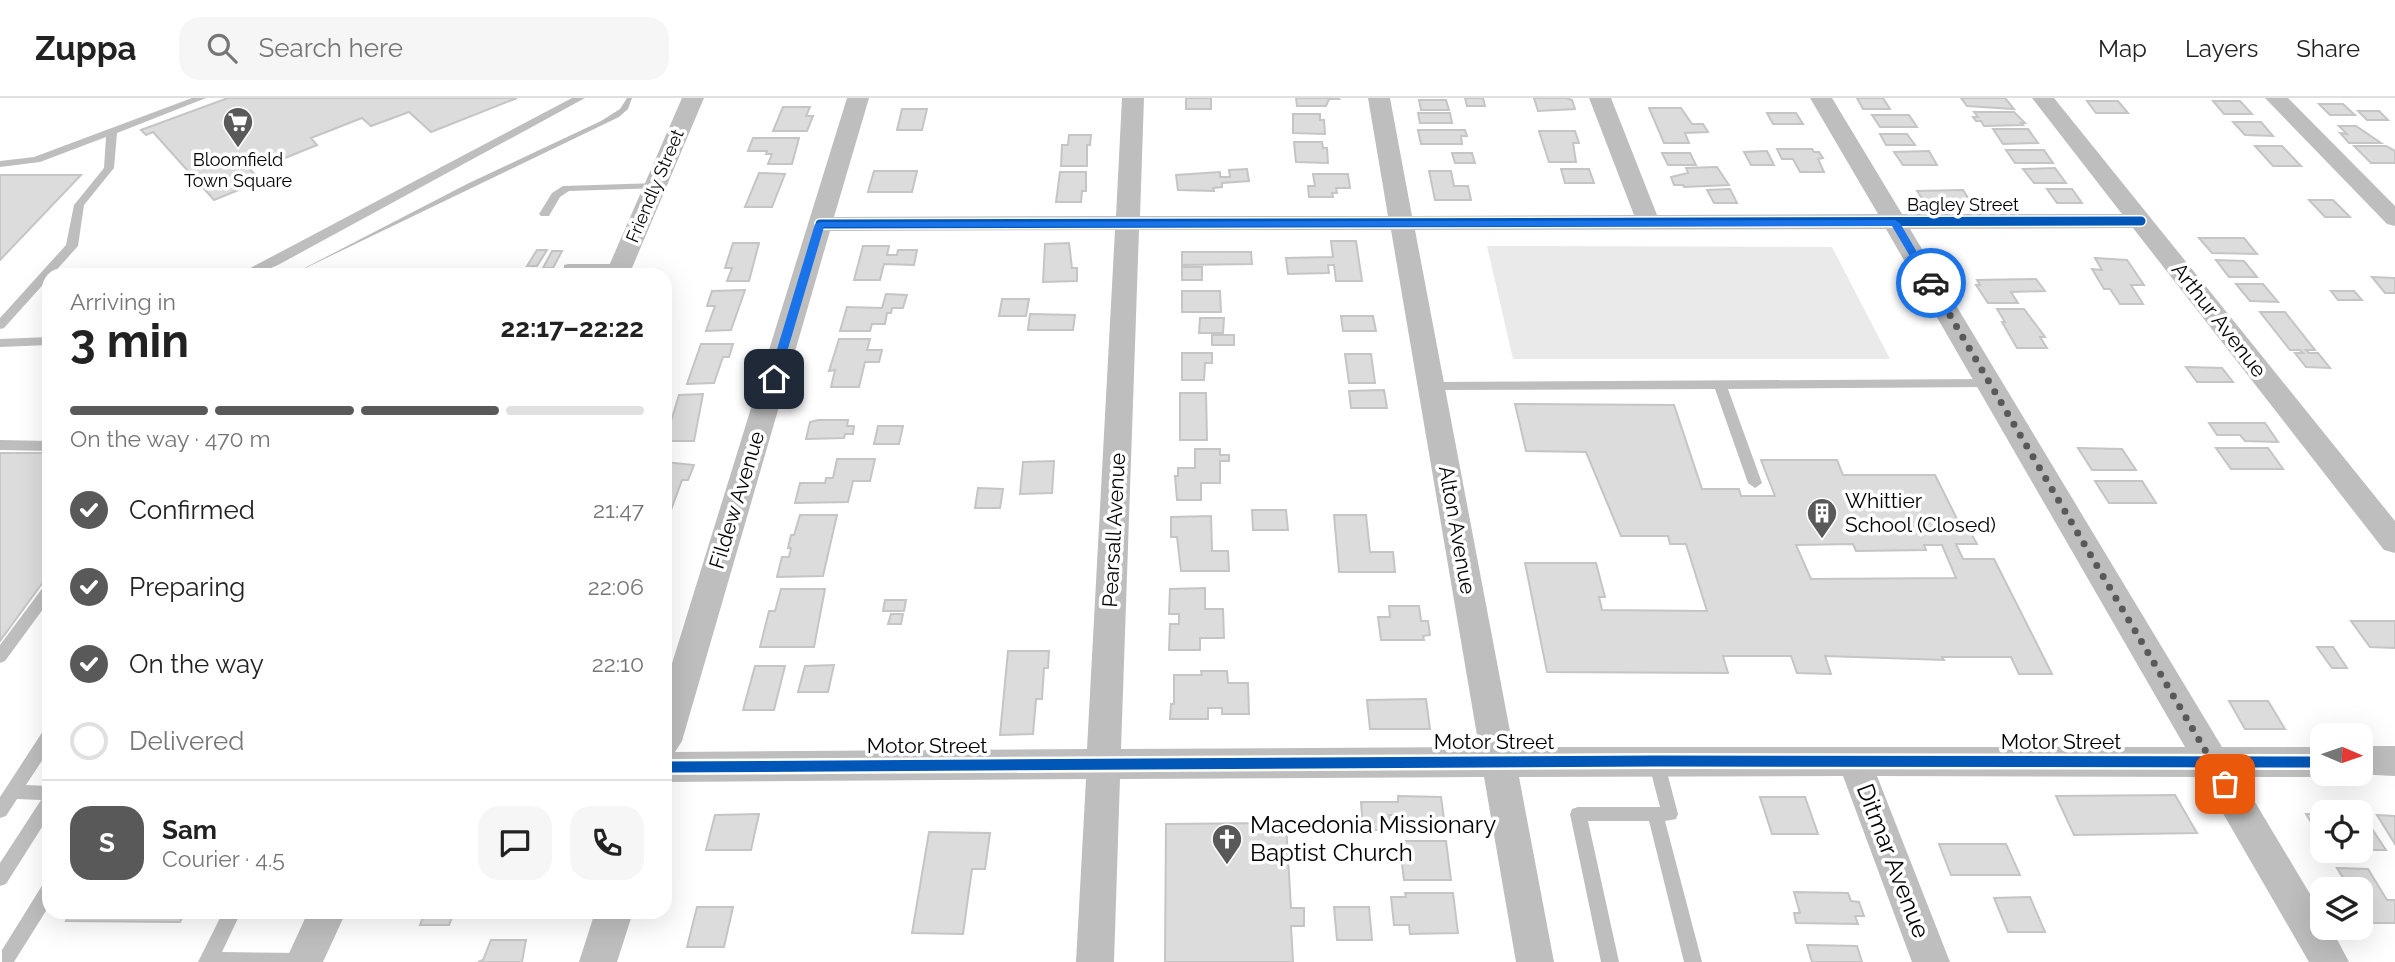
<!DOCTYPE html>
<meta charset="utf-8">
<style>
:root{--surface:#fff;--page:#f6f6f6;--text:#222;--muted:#767676;--line:#e0e0e0;--accent:#595959}
body{margin:0;font-family:Raleway,sans-serif;background:var(--page);color:var(--text);height:100vh;display:flex;flex-direction:column;font-size:26px;white-space:nowrap}
*{box-sizing:border-box;margin:0}
p{font-size:23px;color:var(--muted)}
.icon{flex:none;width:38px;height:38px;fill:none;stroke:currentColor;stroke-width:2;stroke-linecap:round;stroke-linejoin:round}
.map{position:relative;flex:1;overflow:hidden}
.drawer{position:absolute;left:42px;top:170px;width:630px;height:651px;display:flex;flex-direction:column;background:var(--surface);border-radius:21px;box-shadow:0 7px 28px #0002}
.drawer>*{flex:none}
.needle{width:46px;rotate:92deg}
.controls{position:absolute;left:2310px;top:625px;display:grid;gap:14px}
.controls a{display:grid;place-items:center;width:63px;height:63px;border-radius:14px;background:var(--surface);box-shadow:0 7px 28px #0002;font-size:35px}
.pin{position:absolute;display:grid;place-items:center;width:60px;height:60px;color:#fff;margin:-30px;border-radius:14px;box-shadow:0 4px 10px #0006}
.courier{position:absolute;display:grid;place-items:center;width:70px;height:70px;margin:-35px;border:5px solid #1a73e8;border-radius:50%;background:#fff;color:#222;box-shadow:0 2px 9px #0007}
.head em{font-style:normal;font-weight:700}
.head div{display:flex;flex-direction:column-reverse}
.head{display:flex;align-items:center;justify-content:space-between;height:119px;padding:0 28px}
h1{font-size:46px;font-weight:700;line-height:52px}
.bar{display:grid;grid-template-columns:repeat(4,1fr);gap:10px 7px;align-content:center;height:84px;padding:0 28px}
.bar i{height:9px;border-radius:5px;background:var(--line)}
.bar .selected{background:var(--accent)}
.bar p{grid-column:span 4}
.line{display:flex;align-items:center;gap:18px;padding:0 28px;border-top:2px solid var(--line)}
.line div{flex:1}
.round{display:grid;place-items:center;flex:none;width:74px;height:74px;border-radius:21px;background:var(--page)}
ol{padding:0 28px;list-style:none}
li{display:flex;align-items:center;gap:21px;height:77px}
li p{margin-inline-start:auto}
li .icon{padding:7px;border-radius:50%;background:var(--accent);color:#fff;stroke-width:4}
li:last-child{color:var(--muted)}
li i{width:38px;height:38px;border:4px solid var(--line);border-radius:50%}
header{display:flex;align-items:center;gap:42px;box-sizing:border-box;height:98px;padding:0 35px;background:var(--surface);border-bottom:2px solid var(--line)}
header strong{font-size:33px}
nav{display:flex;gap:38px;margin-inline-start:auto;font-size:24px}
.search{width:490px;height:63px;background:var(--page);display:flex;align-items:center;gap:18px;box-sizing:border-box;padding:0 24px;border-radius:21px;color:var(--muted);font-size:26px}
.map>svg:first-child{display:block}
</style>
<header>
<strong>Zuppa</strong>
<div class="search"><svg class="icon" aria-label="search" viewBox="0 0 24 24"><circle cx="10" cy="10" r="6"/><path d="M15 15l6 6"/></svg>Search here</div>
<nav><a>Map</a><a>Layers</a><a>Share</a></nav>
</header>
<div class="map">
<svg width="2395" height="864" viewBox="0 0 2395 864">
<rect width="100%" height="100%" fill="#fff"/>
<path fill="#eaeaea" d="M1487,148L1832,149L1890,261H1513Z"/>
<path fill="#bcbcbc" d="M627,0H632L628,11L619,19L291,177L467,86L601,23L620,11Z"/>
<path fill="#dcdcdc" stroke="#c5c5c5" stroke-width="2" fill-rule="evenodd" d="M228,0H517L431,34L409,14L371,28L362,20L311,40L317,47L280,62L273,55L245,66L261,83L214,102L153,34L146,37L141,32Z
M1186,0H1211V11H1186Z
M1296,0H1338L1339,1H1329L1326,8H1297Z
M1465,0H1483L1485,8H1467Z
M1534,0H1566L1572,2L1575,11L1538,13Z
M1857,0H1883L1890,11H1863Z
M1961,0H2005L2014,11L1967,8Z
M1419,2H1446L1449,12H1421Z
M2087,3H2118L2128,15H2096Z
M2213,3H2240L2252,16H2224Z
M2319,6H2343L2355,17H2330Z
M783,9H810L806,18H813L807,33H773Z
M1649,10H1681L1692,26H1703L1708,34L1685,35L1689,45H1664Z
M902,11H927L922,32H897Z
M2358,13H2379L2388,22H2367Z
M1974,14H2014L2025,25H2021L2023,27L1984,28L1981,23H1976L1973,19H1978Z
M1418,15H1450L1452,25H1420Z
M1767,15H1796L1803,26H1773Z
M1293,16H1320V22H1324L1325,36L1293,35Z
M1872,17H1909L1917,29H1880Z
M2233,24H2261L2273,38L2245,37Z
M2339,28H2356L2381,45H2349L2340,35L2347,36Z
M1993,31H2028L2038,45L2003,46Z
M1418,32H1465L1467,38H1461L1462,46H1421Z
M1539,33H1575L1579,45H1573L1576,64H1549Z
M1880,36H1907L1915,47H1886Z
M1069,37H1091L1090,47H1087V68H1061L1062,47H1068Z
M753,40H799L792,66H768L772,56H766L767,53H748Z
M1294,44H1322L1323,50H1327L1328,65L1296,64Z
M2255,48H2282L2301,68H2273Z
M2354,48H2386L2395,53V65H2371Z
M1777,51H1812L1814,54H1819L1823,60L1818,61L1824,74H1800L1793,61H1782Z
M2006,52H2044L2053,65H2015Z
M1767,53L1774,67H1751L1744,54Z
M1929,53L1937,67H1903L1894,54Z
M1452,55H1472L1475,65H1455Z
M1662,55H1690L1696,67H1668Z
M1717,69L1729,87L1684,89L1683,87H1674L1671,79L1688,75L1686,70Z
M2055,70L2066,85H2034L2023,71Z
M1247,71L1249,83L1222,85V89L1213,90L1214,93L1178,92L1176,77L1220,74V79H1230L1229,72Z
M1561,71H1589L1594,85H1565Z
M874,73H917L912,94H868Z
M1429,73H1451L1454,88H1468L1471,102H1435Z
M1060,74H1086V93H1082L1081,104H1056Z
M759,75L785,76L772,109H745Z
M1313,76H1348L1350,90H1336L1337,95H1332L1333,99H1309L1308,88H1315Z
M0,77H81L0,162Z
M1730,91L1737,105H1714L1707,92Z
M2047,91H2072L2082,105H2057Z
M1963,92L1972,106H1926L1917,93Z
M2309,102H2333L2350,119H2325Z
M2199,140H2244L2257,156L2212,155Z
M1331,143H1356L1362,183H1336L1334,167H1328L1329,175L1288,176L1286,160L1333,159Z
M733,145H759L749,183H727L732,170H725Z
M1069,145L1072,170H1077V183L1043,184L1045,146Z
M863,148H889L887,157H897L898,152H917L914,167L884,166L880,182H854Z
M537,152H547L537,168H527Z
M552,153H562L553,170H543Z
M1182,154H1251L1252,166L1182,167Z
M2095,160L2127,162L2144,187H2131L2143,206H2120L2110,191H2104L2092,171L2102,172Z
M2216,162L2244,163L2257,179H2229Z
M1182,169H1202V182H1182Z
M2372,179L2395,180V195H2385Z
M2036,181L2045,193L2011,194L2018,205H1988L1976,187H1980L1977,182Z
M2236,186H2263L2278,204L2250,203Z
M745,192L731,232L706,233L715,208H707L712,193Z
M1182,193H1220L1221,214H1182Z
M2331,193H2354L2362,202H2338Z
M886,196L907,197L903,210H892L891,215H887L885,226H872L870,233H840L847,209L882,210Z
M1002,201H1029L1026,218H999Z
M1997,211H2024L2045,239H2040L2047,250H2017L2002,224H2005Z
M2260,214H2285L2315,252H2306L2309,255H2318L2330,270L2306,269L2295,255H2303L2300,252H2290Z
M1030,216L1075,217L1073,232H1028Z
M1341,218H1373L1376,233H1343Z
M1200,220H1224L1223,235H1199Z
M1212,237H1234V247H1212Z
M839,241H870L867,252H882L879,264H865L859,289H831L835,272L829,273Z
M701,246H733L729,259H723L714,285L687,286Z
M1182,255H1212V265H1205L1204,282H1182Z
M1345,256H1371L1375,285H1349Z
M2186,269L2222,270L2233,284H2197Z
M1384,292L1387,310H1351L1349,293Z
M1180,295H1206L1207,342H1180Z
M703,296L694,343H665L679,297Z
M1515,306L1674,307L1702,391H1739L1741,398H1775L1761,362H1837L1843,377H1935L1964,435H1971L1977,446H1956L1963,461H1994L2052,576H2019L2011,559H1942L1944,562L1825,558L1831,576L1797,575L1791,558H1723L1728,575L1547,574L1525,465H1596L1605,499H1599L1602,512L1707,513L1686,446H1670L1668,438H1621L1586,354L1526,353ZM1853,446L1856,453L1926,452L1924,447H1942L1956,480L1811,481L1796,447Z
M818,322H848L847,328H854L853,336H845L844,340L806,341L810,324Z
M2209,325H2265L2278,344L2245,343L2240,337H2217Z
M878,328H903L899,346H874Z
M2078,350L2122,351L2136,372H2092Z
M2216,350H2268L2283,371H2231Z
M1195,351H1220V357H1229V363H1220V385H1201V402H1177L1175,378H1178V370H1195Z
M0,355H49V476L0,543Z
M837,361H875L870,383H853L848,404L795,405L800,385H825L826,380H833Z
M1054,363L1052,395L1020,396L1023,364Z
M665,364L694,367L688,382H682L671,412H665Z
M2095,383H2142L2156,405H2109Z
M978,390L1003,391L1000,410H975Z
M1252,412H1286L1288,432H1253Z
M800,417H837L823,478L777,479L782,459H789L791,450H788L791,437H794Z
M1334,417H1366L1370,454H1393L1395,474H1339Z
M1211,418L1212,453H1228L1229,473H1181L1177,439H1171V419Z
M1205,490V511H1223L1224,540H1200V552H1169L1170,526H1179V516H1169L1170,491Z
M781,491H825L814,549H760L769,513H775Z
M885,502H906L904,513H883Z
M1389,508H1419L1421,523H1428L1430,537L1423,538L1424,542H1381L1378,519H1390Z
M891,516H903L901,526H888Z
M2351,523H2395V550L2370,549Z
M2317,549H2333L2347,570H2332Z
M1008,553H1049L1048,570H1044L1042,601H1036L1033,636L1000,637Z
M834,567L828,594H798L805,568Z
M755,568H785L774,612H743Z
M1201,573H1227L1228,585H1248L1249,616H1222V610H1208V621H1170L1171,606H1174V577H1202Z
M1426,601L1430,631H1370L1367,602Z
M2229,603H2268L2285,631H2245Z
M2175,697L2197,735L2074,737L2056,698Z
M1398,698L1441,699L1446,736H1401L1400,717H1389L1391,732H1363L1361,704H1398Z
M1760,699H1805L1818,736H1772Z
M759,716L751,752H706L715,717Z
M2306,716H2322V742Z
M2361,716H2362L2386,752H2361Z
M2377,717L2395,718V746Z
M1286,725L1291,810H1304V828H1291L1293,864H1165L1166,726Z
M929,734L990,735L985,771H972L963,836L912,835Z
M1399,743H1446L1451,782H1404Z
M1939,746H2006L2020,777H1951Z
M2337,770L2368,771L2387,802H2395V825H2370L2361,811V791H2350Z
M1794,794L1848,795L1851,803L1859,804L1864,818H1855L1858,826L1796,825L1794,815H1800Z
M1405,795H1453L1458,835L1410,836L1409,827H1394L1391,799H1406Z
M2030,799L2045,834H2008L1994,800Z
M697,809H733L724,849H687Z
M1334,809H1369L1372,842H1337Z
M71,814H185L180,824L66,823Z
M425,814H454L449,827H420Z
M491,842H526L522,864H478L483,862Z
M1807,847L1857,848L1862,864H1812Z"/>
<g fill="none" stroke-linecap="round" stroke-linejoin="round">
<path fill="#bebebe" fill-rule="evenodd" d="M192,0H206L117,35L114,70L84,107L78,148L52,177H49V180L4,230L0,231V220L66,147L74,107L104,70L106,39L40,64L0,69V63L34,59Z
M572,0H585L278,167L254,177H237Z
M657,85L662,88L661,90L569,93L560,99L549,118H541L539,116L552,95L563,88Z
M568,166H620L626,170L620,174L564,173V167Z
M49,239V247L0,249V241Z
M1989,281L1995,285L1989,289L1728,291L1762,385L1755,390L1748,385L1715,291L1431,292L1425,288L1431,284Z
M0,342L49,343V353L0,352Z
M49,486V503L5,563L0,565V547L44,488Z
M49,631V652L26,687L49,688V718L6,786L0,788V765L41,702L17,701L6,718L0,720V699L43,633Z
M1656,656L1662,658L1664,663L1678,716L1676,721L1665,723L1702,864H1684L1649,723H1588L1619,864H1601L1570,716L1572,711L1578,709H1660L1648,663L1650,658Z
M49,784V808L14,864H2V852L43,786Z
M223,814H241L222,854L302,855L308,858L311,864H198Z"/>
<path fill="#bebebe" fill-rule="evenodd" d="M682,0H704L629,177H605Z
M847,0H869L834,119L1116,118L1122,0H1144L1140,118H1388L1368,0H1390L1412,118L1634,117L1589,0H1611L1657,117L1878,116L1810,0H1832L1902,116H2122L2032,0H2054L2395,423V455L2384,452L2133,130L1910,131L2222,649H2322V676H2332L2322,679H2240L2322,816V830H2331L2349,864H2309L2202,679L1877,678L1950,864H1912L1843,678L1519,679L1554,864H1516L1484,679L1120,681L1114,864H1076L1086,681L665,684V588ZM1886,131L2185,649H1513L1415,132ZM1115,132L1087,651L675,654L682,643L830,133ZM1139,132H1391L1479,649L1121,651Z
M2265,0H2288L2395,108V128L2387,126Z
M2361,648H2395V678L2354,676H2361Z
M308,814H346L323,864H285Z
M595,814H633L617,864H579Z"/>
<g stroke="#fff" stroke-width="12">
<path id="cycleway-far1" d="M820,126L2141,123"/>
</g>
<g stroke="#fff" stroke-width="16">
<path id="cycleway" d="M665,669L1656,663L2322,664"/>
</g>
<use href="#cycleway-far1" stroke="#0057b8" stroke-width="9"/>
<use href="#cycleway" stroke="#0057b8" stroke-width="11"/>
</g>
<path fill="#1a73e8" d="M1895,122L1900,125L1935,185L1934,187H1927L1892,128L824,129L779,281L774,285L768,281L815,126L820,124Z"/>
<g fill="none" stroke-linecap="round" stroke-linejoin="round">
<path stroke="#595959" stroke-width="7" stroke-dasharray="0 12.6" d="M1931,185L2225,686"/>
</g>
<defs>
<g id="supermarket-pin" transform="scale(1.575)"><path d="M0 17L-7.5 6A9.5 9.5 0 1 1 7.5 6Z" fill="#595959" stroke="#fff"/><path d="M-6-5.5h2.5l.6 2H6L4.5 2H-2.5L-4.4-4H-6ZM-1.5 3.2a1.3 1.3 0 1 0 .1 0ZM3 3.2a1.3 1.3 0 1 0 .1 0Z" fill="#fff"/></g>
<g id="building-pin" transform="scale(1.575)"><path d="M0 17L-7.5 6A9.5 9.5 0 1 1 7.5 6Z" fill="#595959" stroke="#fff"/><path d="M-4-6H4V6H1V3H-1V6H-4ZM-2.5-4.3h1.7v1.8h-1.7ZM.8-4.3h1.7v1.8H.8ZM-2.5-1h1.7V.8h-1.7ZM.8-1h1.7V.8H.8Z" fill="#fff"/></g>
<g id="church-pin" transform="scale(1.575)"><path d="M0 17L-7.5 6A9.5 9.5 0 1 1 7.5 6Z" fill="#595959" stroke="#fff"/><path d="M-1.2-6h2.4v3.5h3.3v2.4h-3.3V6h-2.4V-.1h-3.3v-2.4h3.3Z" fill="#fff"/></g>
</defs>
<g fill-rule="evenodd">
<use href="#supermarket-pin" x="238" y="24"/>
<use href="#building-pin" x="1822" y="415"/>
<use href="#church-pin" x="1227" y="741"/>
</g>
<g text-anchor="middle" stroke-width="7" stroke-linejoin="round" paint-order="stroke">
<g font-size="18" fill="#000" stroke="#fff">
<text x="238" y="68">Bloomfield<tspan x="238" dy="21">Town Square</tspan></text>
</g>
<g font-size="18" fill="#000" stroke="#fff">
<text transform="translate(655 88) rotate(-67)" y="6">Friendly Street</text>
<text x="1963" y="113">Bagley Street</text>
</g>
<g font-size="21" fill="#000" stroke="#fff">
<text transform="translate(2219 222) rotate(52)" y="7">Arthur Avenue</text>
<text transform="translate(737 402) rotate(-73)" y="7">Fildew Avenue</text>
<text transform="translate(1114 432) rotate(-87)" y="7">Pearsall Avenue</text>
<text transform="translate(1457 432) rotate(80)" y="7">Alton Avenue</text>
<text x="1494" y="651">Motor Street</text>
<text x="2061" y="651">Motor Street</text>
<text x="927" y="655">Motor Street</text>
</g>
<g font-size="21" fill="#000" stroke="#fff" text-anchor="start">
<text x="1845" y="410">Whittier<tspan x="1845" dy="24">School (Closed)</tspan></text>
</g>
<g font-size="24" fill="#000" stroke="#fff" text-anchor="start">
<text x="1250" y="735">Macedonia Missionary<tspan x="1250" dy="28">Baptist Church</tspan></text>
</g>
<g font-size="24" fill="#000" stroke="#fff">
<text transform="translate(1893 763) rotate(69)" y="8">Ditmar Avenue</text>
</g>
</g>
</svg>
<div class="controls">
<a><svg class="needle" viewBox="-14 -14 28 28"><path d="M0-13l5 13h-10z" fill="#e53935"/><path d="M0 13l5-13h-10z" fill="#767676"/></svg></a>
<a><svg class="icon" aria-label="locate" viewBox="0 0 24 24"><circle cx="12" cy="12" r="6"/><path d="M12 2v4M12 18v4M2 12h4M18 12h4"/></svg></a>
<a><svg class="icon" aria-label="layers" viewBox="0 0 24 24"><path d="M12 4l9 5-9 5-9-5zM3 14l9 5 9-5"/></svg></a>
</div>
<div class="pin" style="left:2225px;top:686px;background:#ea580c"><svg class="icon" aria-label="bag" viewBox="0 0 24 24"><path d="M5 8h14l-1 12H6zM9 8a3 3 0 0 1 6 0"/></svg></div>
<div class="pin" style="left:774px;top:281px;background:#1f2937"><svg class="icon" aria-label="home" viewBox="0 0 24 24"><path d="M3 11l9-7 9 7M6 9v11h12V9"/></svg></div>
<div class="courier" style="left:1931px;top:185px"><svg class="icon" aria-label="car" viewBox="0 0 24 24"><path d="M5 17H2v-5l4-1 3-4h7l3 4 3 1v5h-3M9 17h6M6 11h13"/><circle cx="7" cy="17" r="2"/><circle cx="17" cy="17" r="2"/></svg></div>
<section class="drawer">
<div class="head"><div><h1>3 min</h1><p>Arriving in</p></div><em>22:17–22:22</em></div>
<div class="bar"><i class="selected"></i><i class="selected"></i><i class="selected"></i><i></i><p>On the way · 470 m</p></div>
<ol>
<li><svg class="icon" aria-label="check" viewBox="0 0 24 24"><path d="M5 12l5 5 9-10"/></svg>Confirmed<p>21:47</p></li>
<li><svg class="icon" aria-label="check" viewBox="0 0 24 24"><path d="M5 12l5 5 9-10"/></svg>Preparing<p>22:06</p></li>
<li><svg class="icon" aria-label="check" viewBox="0 0 24 24"><path d="M5 12l5 5 9-10"/></svg>On the way<p>22:10</p></li>
<li><i></i>Delivered</li>
</ol>
<div class="line" style="height:126px"><b class="round" style="background:var(--accent);color:#fff">S</b><div><b>Sam</b><p>Courier · 4.5</p></div><a class="round"><svg class="icon" aria-label="chat" viewBox="0 0 24 24"><path d="M4 5h16v11H9l-5 4z"/></svg></a><a class="round"><svg class="icon" aria-label="phone" viewBox="0 0 24 24"><path d="M5 4h4l2 5-3 2q2 4 5 5l2-3 5 2v4C11 20 4 13 5 4z"/></svg></a></div>
</section>
</div>
